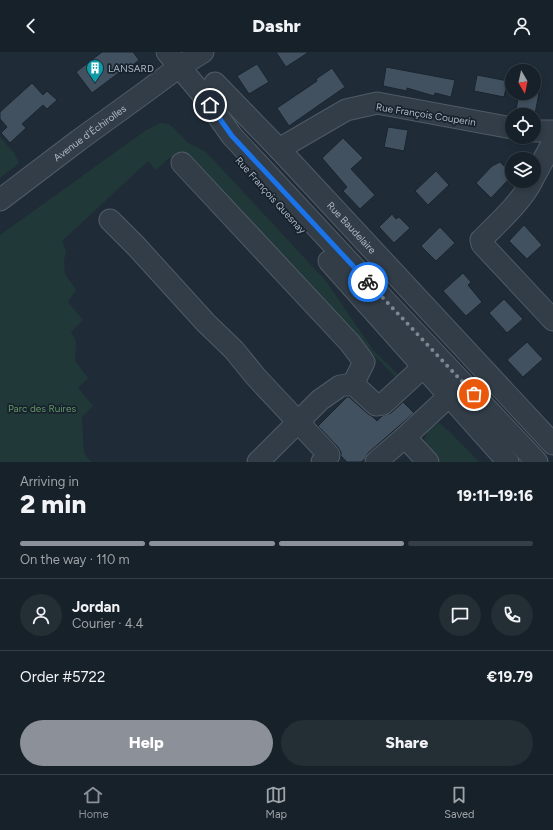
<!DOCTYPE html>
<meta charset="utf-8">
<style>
:root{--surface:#172129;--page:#242e35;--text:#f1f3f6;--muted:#9ea3a8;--line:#363e46;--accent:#8c9099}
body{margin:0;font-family:Figtree,sans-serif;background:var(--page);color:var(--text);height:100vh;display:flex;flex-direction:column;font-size:15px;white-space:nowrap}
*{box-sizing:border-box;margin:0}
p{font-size:13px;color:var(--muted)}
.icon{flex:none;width:22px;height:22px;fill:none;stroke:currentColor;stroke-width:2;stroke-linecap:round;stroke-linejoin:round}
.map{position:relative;height:410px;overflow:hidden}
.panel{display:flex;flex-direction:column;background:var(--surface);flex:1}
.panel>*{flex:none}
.needle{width:26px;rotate:171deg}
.buttons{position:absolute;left:505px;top:12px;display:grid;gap:8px}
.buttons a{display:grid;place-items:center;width:36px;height:36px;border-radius:50%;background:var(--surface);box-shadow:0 2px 6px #0003,0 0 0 1px var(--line);font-size:20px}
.pin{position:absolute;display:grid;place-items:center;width:34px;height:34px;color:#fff;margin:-17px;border:2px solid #fff;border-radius:50%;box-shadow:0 1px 4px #0007}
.courier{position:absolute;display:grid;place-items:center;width:40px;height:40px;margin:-20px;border:3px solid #1a73e8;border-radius:50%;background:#fff;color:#222;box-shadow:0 1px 5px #0007}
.summary em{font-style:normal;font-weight:800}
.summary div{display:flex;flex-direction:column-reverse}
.summary{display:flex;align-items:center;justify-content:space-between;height:68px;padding:0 20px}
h1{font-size:26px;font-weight:800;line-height:30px}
.bar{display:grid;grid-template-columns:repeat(4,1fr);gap:6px 4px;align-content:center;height:48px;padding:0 20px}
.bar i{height:5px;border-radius:3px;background:var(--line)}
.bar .selected{background:var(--accent)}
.bar p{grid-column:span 4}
.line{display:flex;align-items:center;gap:10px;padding:0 20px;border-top:1px solid var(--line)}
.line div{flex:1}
.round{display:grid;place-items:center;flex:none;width:42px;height:42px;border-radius:21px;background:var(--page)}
.action{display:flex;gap:8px;margin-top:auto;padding:8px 20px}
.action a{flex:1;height:46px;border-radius:24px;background:var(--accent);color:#fff;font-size:16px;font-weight:800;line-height:46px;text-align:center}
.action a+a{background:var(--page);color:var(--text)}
header{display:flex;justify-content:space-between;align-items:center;height:52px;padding:0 20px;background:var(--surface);font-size:18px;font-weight:800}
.menu{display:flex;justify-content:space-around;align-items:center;height:56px;border-top:1px solid var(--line);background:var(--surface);font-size:11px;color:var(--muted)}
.menu a{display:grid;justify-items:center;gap:2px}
.menu .selected{color:var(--accent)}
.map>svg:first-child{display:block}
</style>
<header><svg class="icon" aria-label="back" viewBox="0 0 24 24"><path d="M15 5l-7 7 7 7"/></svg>Dashr<svg class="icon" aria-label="person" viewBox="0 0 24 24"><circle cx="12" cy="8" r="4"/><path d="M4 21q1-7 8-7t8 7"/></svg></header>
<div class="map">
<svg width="553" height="410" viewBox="0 0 553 410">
<rect width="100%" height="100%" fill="#1f2c37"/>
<path fill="#213838" d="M160,71L169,72L187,90L206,100L326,229L373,298L402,326L399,329L185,106H169L156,118L148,109L62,189L66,199L64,209L65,222L76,238L68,250L83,268L71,280L76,289L75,309L88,326L78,336L93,354L82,365L84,401L91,410H0V183L145,79Z
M0,85L14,101L19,111L0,126Z
M439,371L449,379L479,410H439L433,403L424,388L429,377Z"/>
<path fill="#415160" stroke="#1a242e" d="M102,0H133L139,8L129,16L128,14L92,41L76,20Z
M276,0H309L286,15Z
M257,12L269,30L249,42L237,24Z
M386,15L455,28L451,45L435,41L434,44L407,36V39L383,34Z
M332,16L345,35L289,74L277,56L317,29L316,27Z
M477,23L508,29L504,45L474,39Z
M32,31L43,43L47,39L57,48L47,57L43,53L22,72L26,76L10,91L1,81L7,75L0,67V60Z
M519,41H539L535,62L516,58Z
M388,75L408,78L404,99L384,95Z
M343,86L363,106L351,117L375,143L360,157L343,139L347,135L322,106Z
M500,110L512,122V124L491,146L476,131L492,114Z
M436,119L449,133L428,153L415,139Z
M392,162L396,167L399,165L410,176L394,191L379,175Z
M524,173L542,193L527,207L509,189Z
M440,175L455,191L436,209L421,194Z
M463,221L471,230L468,233L482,250L466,264L443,239Z
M504,247L523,267L507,281L489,261Z
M527,290L543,307L523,325L507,308Z
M347,345H349L368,362L373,365L377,369L382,364L391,361L403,350L414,361L368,401L365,407L361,410H347L341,404V400L338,395L318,374Z"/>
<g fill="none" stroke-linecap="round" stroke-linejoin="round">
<g stroke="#505b66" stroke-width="23">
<g id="minor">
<path d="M167,0L203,43L232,84L394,258L537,410"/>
<path id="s1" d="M215,31L279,97L553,392"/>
<path d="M534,79H553"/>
<path d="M279,97L346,58L377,51L512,76"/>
<path d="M182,111L350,291L364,310L353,332L340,334L320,348L258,410"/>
<path d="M534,125L553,90"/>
<path d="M532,129C522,149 497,172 481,188L482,192L553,268"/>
<path id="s2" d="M0,148L79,88L148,38L179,15L203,0"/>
<path d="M110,168L136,194L206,271L234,298L256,325L329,403L322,410"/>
<path d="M329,209L508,410"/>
<path d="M353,332L376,353L383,352L433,306"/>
<path d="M405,385L428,410"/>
<path d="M376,410L405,385L460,334"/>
</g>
</g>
<use href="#minor" stroke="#323d48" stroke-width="21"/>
</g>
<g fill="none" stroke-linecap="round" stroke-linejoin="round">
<path stroke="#7b8793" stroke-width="4" stroke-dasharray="0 7.2" d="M368,230L474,342"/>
<path stroke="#1a73e8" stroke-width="5" d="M210,53L232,84L368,230"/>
</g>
<defs>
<g id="building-pin" transform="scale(0.9)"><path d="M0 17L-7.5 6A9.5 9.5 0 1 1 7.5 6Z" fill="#0f9aa8" stroke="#18222c"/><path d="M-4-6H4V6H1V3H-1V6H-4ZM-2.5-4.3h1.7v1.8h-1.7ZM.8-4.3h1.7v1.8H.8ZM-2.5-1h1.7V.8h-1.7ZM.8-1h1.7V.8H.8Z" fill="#fff"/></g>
</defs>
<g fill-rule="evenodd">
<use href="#building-pin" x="95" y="16"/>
</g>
<g text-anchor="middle" stroke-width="3.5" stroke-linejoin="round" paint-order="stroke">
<g font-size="10" fill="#acb8c5" stroke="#18222c" text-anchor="start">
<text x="108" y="20">LANSARD</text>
</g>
<g font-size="10" fill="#acb8c5" stroke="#18222c">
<text transform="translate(426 62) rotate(9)" y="4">Rue François Couperin</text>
<text dy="4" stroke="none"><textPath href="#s2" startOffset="112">Avenue d'Échirolles</textPath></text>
<text transform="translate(271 143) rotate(48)" y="4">Rue François Quesnay</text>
<text dy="4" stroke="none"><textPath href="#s1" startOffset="199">Rue Baudelaire</textPath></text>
</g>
<g font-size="10" fill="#63966a" stroke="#18222c">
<text x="42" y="360">Parc des Ruires</text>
</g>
</g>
</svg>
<div class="buttons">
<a><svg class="needle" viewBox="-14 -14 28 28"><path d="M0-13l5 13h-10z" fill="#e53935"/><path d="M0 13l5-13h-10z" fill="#9ea3a8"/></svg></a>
<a><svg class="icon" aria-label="locate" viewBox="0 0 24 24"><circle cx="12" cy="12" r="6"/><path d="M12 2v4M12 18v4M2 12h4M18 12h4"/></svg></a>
<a><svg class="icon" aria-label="layers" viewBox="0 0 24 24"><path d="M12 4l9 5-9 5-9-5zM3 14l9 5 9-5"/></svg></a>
</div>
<div class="pin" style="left:474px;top:342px;background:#ea580c"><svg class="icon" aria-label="bag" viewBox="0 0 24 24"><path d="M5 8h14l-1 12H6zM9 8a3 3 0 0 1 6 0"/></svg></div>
<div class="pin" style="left:210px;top:53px;background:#1f2937"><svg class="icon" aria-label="home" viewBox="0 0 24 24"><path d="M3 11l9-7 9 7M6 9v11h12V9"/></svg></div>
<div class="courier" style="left:368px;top:230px"><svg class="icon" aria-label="bike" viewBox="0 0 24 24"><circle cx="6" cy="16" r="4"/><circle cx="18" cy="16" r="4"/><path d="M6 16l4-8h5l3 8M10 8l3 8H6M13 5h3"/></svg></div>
</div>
<section class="panel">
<div class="summary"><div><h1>2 min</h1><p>Arriving in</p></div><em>19:11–19:16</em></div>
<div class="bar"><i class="selected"></i><i class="selected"></i><i class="selected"></i><i></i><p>On the way · 110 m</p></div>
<div class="line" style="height:72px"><a class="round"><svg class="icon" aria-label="person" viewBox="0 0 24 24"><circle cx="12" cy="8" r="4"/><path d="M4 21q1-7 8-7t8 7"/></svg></a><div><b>Jordan</b><p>Courier · 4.4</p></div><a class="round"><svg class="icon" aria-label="chat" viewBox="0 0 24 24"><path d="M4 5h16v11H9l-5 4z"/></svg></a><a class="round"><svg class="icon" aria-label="phone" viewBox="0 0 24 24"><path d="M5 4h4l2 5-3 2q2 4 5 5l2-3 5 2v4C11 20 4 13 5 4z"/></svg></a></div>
<div class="line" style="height:52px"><div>Order #5722</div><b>€19.79</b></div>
<div class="action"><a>Help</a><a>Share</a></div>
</section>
<nav class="menu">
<a class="selected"><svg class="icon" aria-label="home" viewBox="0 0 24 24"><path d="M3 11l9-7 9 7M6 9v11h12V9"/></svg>Home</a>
<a><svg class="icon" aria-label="map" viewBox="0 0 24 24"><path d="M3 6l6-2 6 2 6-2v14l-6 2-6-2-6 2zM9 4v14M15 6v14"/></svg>Map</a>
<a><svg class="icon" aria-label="saved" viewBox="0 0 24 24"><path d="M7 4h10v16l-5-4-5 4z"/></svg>Saved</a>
</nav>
